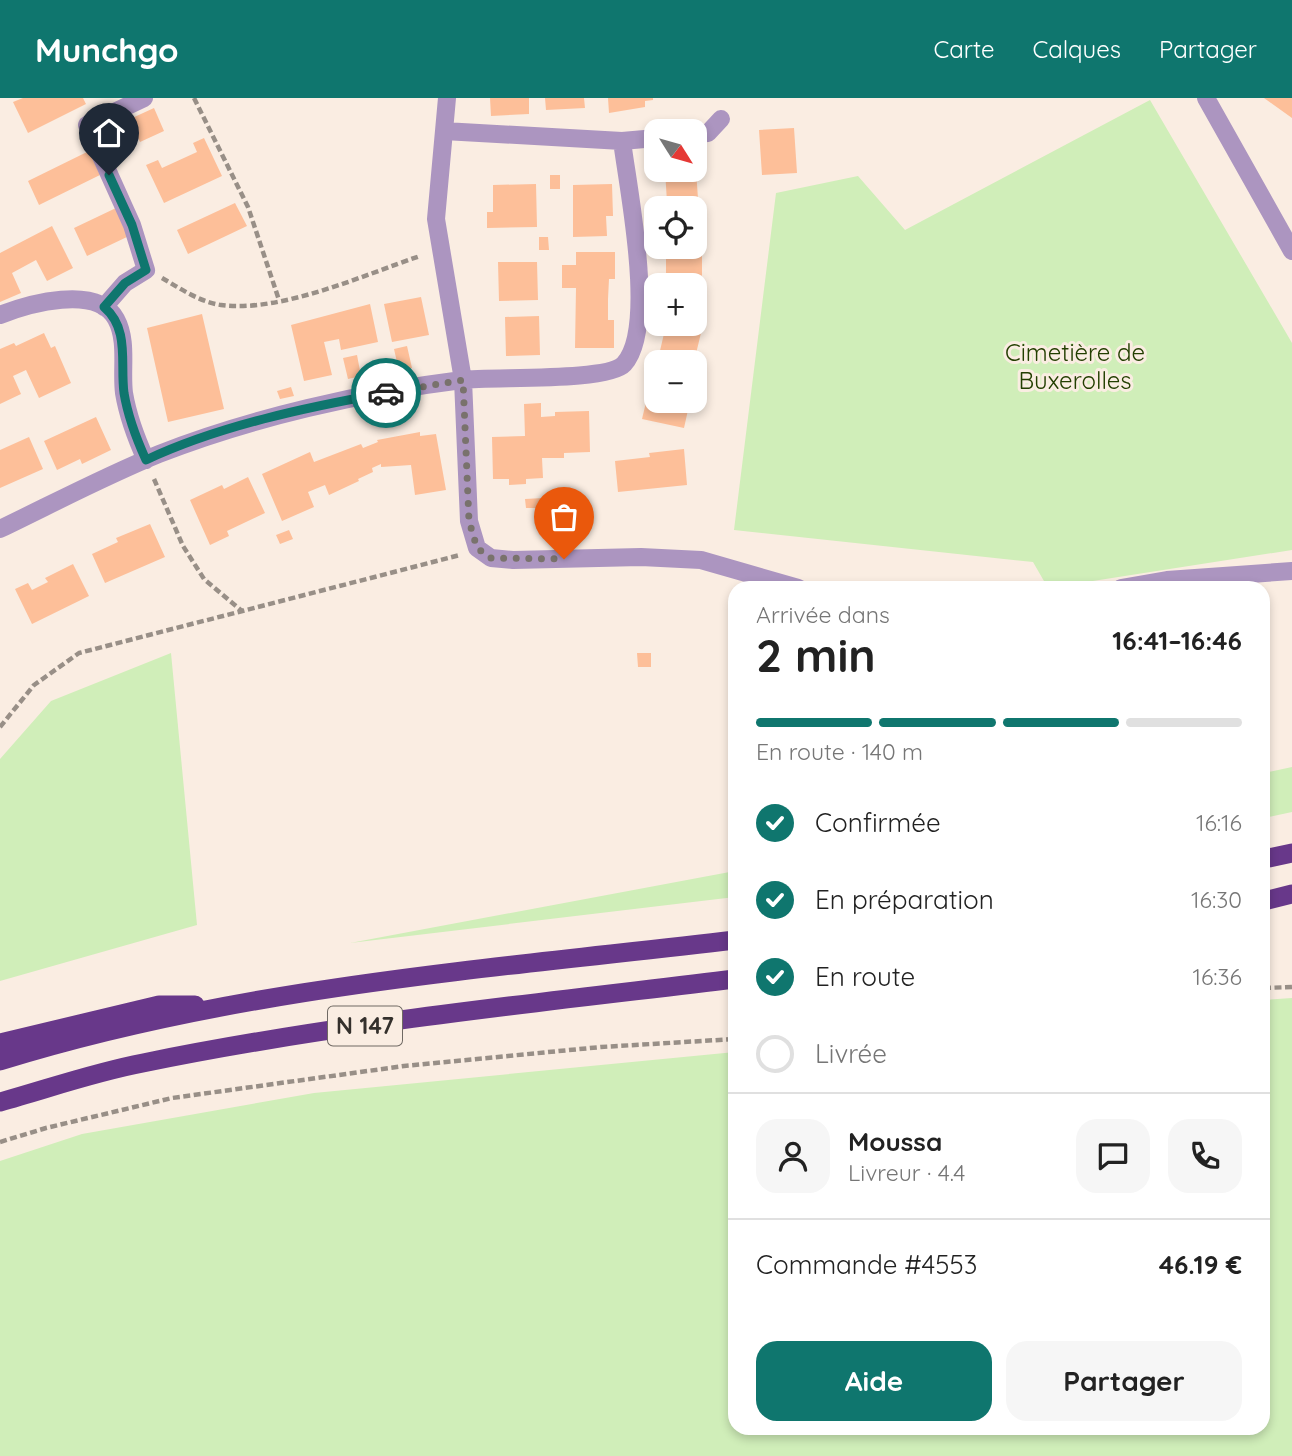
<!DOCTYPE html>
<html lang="fr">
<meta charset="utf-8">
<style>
:root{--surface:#fff;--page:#f6f6f6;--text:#222;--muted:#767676;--line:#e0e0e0;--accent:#0f766e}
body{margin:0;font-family:Quicksand,sans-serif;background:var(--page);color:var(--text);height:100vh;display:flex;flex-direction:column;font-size:26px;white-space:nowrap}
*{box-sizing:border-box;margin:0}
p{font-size:23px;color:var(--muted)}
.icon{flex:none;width:38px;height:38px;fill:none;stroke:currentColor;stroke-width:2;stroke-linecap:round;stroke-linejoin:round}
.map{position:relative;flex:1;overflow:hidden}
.side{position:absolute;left:728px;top:483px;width:542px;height:854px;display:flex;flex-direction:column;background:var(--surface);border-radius:21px;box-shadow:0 4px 10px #0003}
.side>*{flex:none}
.needle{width:46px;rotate:127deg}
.tools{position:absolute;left:644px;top:21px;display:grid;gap:14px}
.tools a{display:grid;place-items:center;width:63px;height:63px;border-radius:14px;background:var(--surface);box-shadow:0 4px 10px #0003;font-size:35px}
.pin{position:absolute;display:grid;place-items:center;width:60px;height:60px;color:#fff;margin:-72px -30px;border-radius:50% 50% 50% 0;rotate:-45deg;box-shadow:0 0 7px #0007}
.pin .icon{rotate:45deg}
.courier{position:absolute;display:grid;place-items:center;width:70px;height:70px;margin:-35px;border:5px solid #0f766e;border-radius:50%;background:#fff;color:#222;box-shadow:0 2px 9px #0007}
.head em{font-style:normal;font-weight:800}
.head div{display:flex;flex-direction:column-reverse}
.head{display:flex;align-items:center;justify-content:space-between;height:119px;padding:0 28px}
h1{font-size:46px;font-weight:800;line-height:52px}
.bar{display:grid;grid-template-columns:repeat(4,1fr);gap:10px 7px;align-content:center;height:84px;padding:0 28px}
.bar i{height:9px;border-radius:5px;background:var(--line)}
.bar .on{background:var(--accent)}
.bar p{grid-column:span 4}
.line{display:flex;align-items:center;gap:18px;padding:0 28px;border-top:2px solid var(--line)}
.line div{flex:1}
.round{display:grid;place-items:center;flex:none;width:74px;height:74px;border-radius:21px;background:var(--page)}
ol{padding:0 28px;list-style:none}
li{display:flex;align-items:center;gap:21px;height:77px}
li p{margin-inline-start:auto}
li .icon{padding:7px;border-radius:50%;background:var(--accent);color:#fff;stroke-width:4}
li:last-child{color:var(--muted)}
li i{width:38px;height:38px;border:4px solid var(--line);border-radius:50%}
.button{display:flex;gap:14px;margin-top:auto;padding:14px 28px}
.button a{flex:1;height:80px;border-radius:21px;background:var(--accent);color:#fff;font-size:28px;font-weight:800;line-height:80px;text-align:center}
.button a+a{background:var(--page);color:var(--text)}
header{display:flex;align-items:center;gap:42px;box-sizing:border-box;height:98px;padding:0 35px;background:var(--accent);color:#fff}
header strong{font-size:33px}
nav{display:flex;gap:38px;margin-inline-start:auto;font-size:24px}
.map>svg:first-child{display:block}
</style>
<header>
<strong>Munchgo</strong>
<nav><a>Carte</a><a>Calques</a><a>Partager</a></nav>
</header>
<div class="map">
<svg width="1292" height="1358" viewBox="0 0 1292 1358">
<rect width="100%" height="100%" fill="#faede2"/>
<path fill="#d0eeb9" d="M1150,2L1292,245V452L1048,490L1033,464L734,432L776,95L858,78L905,132Z
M171,555L197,827L0,883V661L51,603Z
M1292,669V714L1264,720V675Z
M735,773V799L350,845Z
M1292,900V1358H0V1063L82,1036L314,995L735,954V1330H1264V902Z"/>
<path fill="#fdbf99" d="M23,0H83L86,6L28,35L13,4Z
M490,0H529V16L491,18Z
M545,0H584L585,10L546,12Z
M608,0H653V2L645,3V9L609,15Z
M1264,0H1292V20Z
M154,10L164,33L140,44L130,21Z
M794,30L797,75L762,77L759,32Z
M204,40L222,78L164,105L146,67L158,62L162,70L197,54L193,45Z
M89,53L100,77L39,107L28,83Z
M665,72H696L699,115L695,116V110H664L663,104H667Z
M550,77H560V91H550Z
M536,86L537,129L487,130V114H493V87Z
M612,86L613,118H606L607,138L573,139V87Z
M235,105L247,128L188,156L177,132Z
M116,110L129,138L87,158L74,130Z
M52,128L73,170L47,183L36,162L12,175L21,195L0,204V155Z
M695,130H702V187H666V155H670V149H695Z
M539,139H548L549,152H539Z
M576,154H615V181H609L608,201V222H614V250H575L576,190H562V167H576Z
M498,164H537L538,202L499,203Z
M421,199L429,237L392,244L384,206Z
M370,206L378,244L341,252L339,241L324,244L332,277L304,283L291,227Z
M695,207L707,210L694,264L659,257L666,227L695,226Z
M202,216L224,311L168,324L147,230Z
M539,218L540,257L506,258L505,219Z
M44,235L51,250L55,248L71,285L39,300L26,272L13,278L21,296L0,306V251L14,245L16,248Z
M407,248L412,270L399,273L394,251Z
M357,257L361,278L348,281L343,260Z
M291,289L294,298L280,301L277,293Z
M648,296L656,297V303H690L684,330L642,321Z
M541,305V319L555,318V314L589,313L590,354L564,355V360H542L543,380L526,381V386L509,387V381H493L492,339L525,338L524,306Z
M96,319L111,352L82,366L80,361L57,372L44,343Z
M420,334V338L436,336L446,392L415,397L411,367L381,369V366L372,370L373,374L358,381L359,383L329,397L325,387L308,394L314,409L282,423L262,376L310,354L314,364L361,346L363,350L378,344L377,342Z
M29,339L43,371L0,390V352Z
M684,351L687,387L618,394L615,363L650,359L649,355Z
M248,379L265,415L227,433L229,438L210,447L190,402L222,387L224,391Z
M566,392L567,407H552L551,393Z
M543,400L544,410H526L525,401Z
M150,426L165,459L105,485L92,456L118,444L116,440Z
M289,432L293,441L280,446L276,437Z
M73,466L89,498L32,526L15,491L28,485L32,492L48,484L45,480Z
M637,555H651V569H638Z"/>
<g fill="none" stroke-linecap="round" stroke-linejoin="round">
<path stroke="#988f87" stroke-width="4.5" stroke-dasharray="7 3.5" stroke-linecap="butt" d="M194,0L248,109L279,202
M162,180C181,191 200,204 221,207C280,215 364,177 420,158
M154,381L183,448L204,481L243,514
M0,629L34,587L79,555L460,457
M1264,890L1292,889
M0,1044L46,1030L172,1000L404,968L601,949L735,941"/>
<path stroke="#ac95c0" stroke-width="18" d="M447,0L436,121L463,282L469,423L477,450L491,460L513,462L641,459L701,462L798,490
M1206,0L1292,153
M444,33L622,43L656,40
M695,36L708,35L721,21
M104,209L125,185L146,172L132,127L87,27L144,0
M0,217C28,206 97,186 116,221C128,243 121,271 124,295C128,319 136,340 146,362
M0,431C52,406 105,378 159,356C250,320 364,294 462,282C492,278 608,284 624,266C657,230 628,91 622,43
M1121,490L1167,482L1292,473"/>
<path stroke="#68388a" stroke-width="19" d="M1264,761L1292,755
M1264,803L1292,796
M0,945L159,907H195
M0,963C238,889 489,871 735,842
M0,1004C47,991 95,974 143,965C338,925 537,905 735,881"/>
</g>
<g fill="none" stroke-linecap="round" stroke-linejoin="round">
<path stroke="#79726c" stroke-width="7" stroke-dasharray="0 12.6" d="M386,295L463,282L469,423L477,450L491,460L564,461"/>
<path stroke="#0f766e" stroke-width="9" d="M109,77L132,127L146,172L125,185L104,209C130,231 120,265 124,295C128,319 136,340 146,362C218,328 307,309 386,295"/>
</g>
<g text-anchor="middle" stroke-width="6" stroke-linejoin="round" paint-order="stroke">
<rect fill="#faede2" stroke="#6f6963" stroke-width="2" x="328" y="908.5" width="74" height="39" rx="5"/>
<g font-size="23" font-weight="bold" fill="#34302c">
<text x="365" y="936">N 147</text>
</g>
<g font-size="24" fill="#233f00" stroke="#faede2">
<text x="1075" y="263">Cimetière de<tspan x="1075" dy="28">Buxerolles</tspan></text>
</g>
</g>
</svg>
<div class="tools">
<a><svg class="needle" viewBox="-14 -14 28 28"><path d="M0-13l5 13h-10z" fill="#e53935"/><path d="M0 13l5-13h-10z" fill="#767676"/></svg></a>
<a><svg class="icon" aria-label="locate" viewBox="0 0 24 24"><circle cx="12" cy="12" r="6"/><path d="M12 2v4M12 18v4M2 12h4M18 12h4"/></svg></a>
<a>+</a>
<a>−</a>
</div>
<div class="pin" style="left:564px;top:461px;background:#ea580c"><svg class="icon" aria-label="bag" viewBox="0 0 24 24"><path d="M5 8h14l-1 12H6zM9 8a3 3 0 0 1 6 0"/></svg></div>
<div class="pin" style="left:109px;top:77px;background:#1f2937"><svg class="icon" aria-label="home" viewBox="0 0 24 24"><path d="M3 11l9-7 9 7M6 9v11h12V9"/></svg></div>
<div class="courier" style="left:386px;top:295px"><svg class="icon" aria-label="car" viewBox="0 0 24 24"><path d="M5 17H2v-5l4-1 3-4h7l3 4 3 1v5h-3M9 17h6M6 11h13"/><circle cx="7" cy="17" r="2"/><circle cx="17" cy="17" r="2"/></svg></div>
<section class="side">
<div class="head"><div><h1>2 min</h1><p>Arrivée dans</p></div><em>16:41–16:46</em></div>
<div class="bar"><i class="on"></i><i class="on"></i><i class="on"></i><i></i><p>En route · 140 m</p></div>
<ol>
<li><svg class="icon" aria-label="check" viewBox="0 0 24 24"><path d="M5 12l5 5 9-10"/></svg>Confirmée<p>16:16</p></li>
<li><svg class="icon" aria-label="check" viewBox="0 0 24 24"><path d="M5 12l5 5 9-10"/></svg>En préparation<p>16:30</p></li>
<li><svg class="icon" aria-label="check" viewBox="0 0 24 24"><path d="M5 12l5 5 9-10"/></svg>En route<p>16:36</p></li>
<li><i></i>Livrée</li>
</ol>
<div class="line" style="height:126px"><a class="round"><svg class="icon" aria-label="person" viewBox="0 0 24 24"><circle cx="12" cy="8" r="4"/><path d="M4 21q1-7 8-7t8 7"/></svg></a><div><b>Moussa</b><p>Livreur · 4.4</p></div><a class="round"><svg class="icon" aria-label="chat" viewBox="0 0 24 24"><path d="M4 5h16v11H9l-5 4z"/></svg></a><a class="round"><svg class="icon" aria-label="phone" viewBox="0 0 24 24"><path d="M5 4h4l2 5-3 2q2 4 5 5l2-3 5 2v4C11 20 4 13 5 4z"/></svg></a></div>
<div class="line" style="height:91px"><div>Commande #4553</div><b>46.19 €</b></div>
<div class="button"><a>Aide</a><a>Partager</a></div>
</section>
</div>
